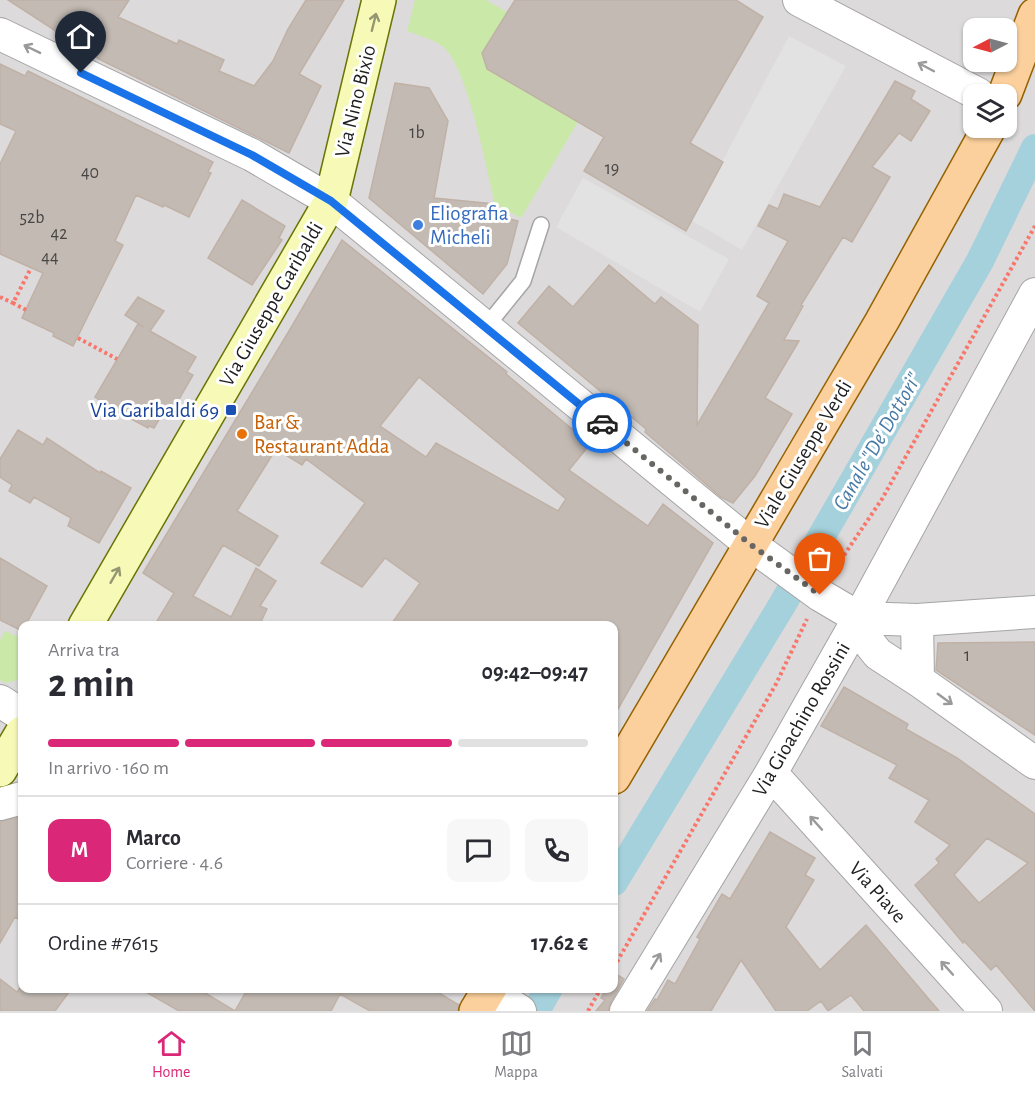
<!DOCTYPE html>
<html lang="it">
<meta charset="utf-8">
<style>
:root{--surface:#fff;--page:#f7f7f7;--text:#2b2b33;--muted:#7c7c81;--line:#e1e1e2;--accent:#db2777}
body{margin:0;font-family:"Alegreya Sans",sans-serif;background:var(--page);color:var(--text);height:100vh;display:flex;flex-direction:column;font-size:22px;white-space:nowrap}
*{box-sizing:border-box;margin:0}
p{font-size:20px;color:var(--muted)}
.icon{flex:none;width:33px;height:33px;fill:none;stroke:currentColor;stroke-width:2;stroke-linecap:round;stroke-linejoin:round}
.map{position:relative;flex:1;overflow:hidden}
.details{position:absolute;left:18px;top:621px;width:600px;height:372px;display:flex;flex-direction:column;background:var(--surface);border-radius:12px;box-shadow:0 2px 4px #0004}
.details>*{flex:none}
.needle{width:39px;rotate:264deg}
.tools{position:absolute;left:963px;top:18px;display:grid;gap:12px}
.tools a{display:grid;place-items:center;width:54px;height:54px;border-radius:12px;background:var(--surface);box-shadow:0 2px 4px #0004;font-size:30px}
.pin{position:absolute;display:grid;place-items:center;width:51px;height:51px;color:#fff;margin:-62px -26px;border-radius:50% 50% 50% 0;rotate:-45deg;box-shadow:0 0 6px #0007}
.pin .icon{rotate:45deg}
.courier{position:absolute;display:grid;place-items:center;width:60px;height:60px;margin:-30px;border:4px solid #1a73e8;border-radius:50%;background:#fff;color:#222;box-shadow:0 2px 8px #0007}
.summary em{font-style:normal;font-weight:600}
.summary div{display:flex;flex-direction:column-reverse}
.summary{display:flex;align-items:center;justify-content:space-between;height:102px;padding:0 30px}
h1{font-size:39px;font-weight:600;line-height:45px}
.bar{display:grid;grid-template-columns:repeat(4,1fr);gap:9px 6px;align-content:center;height:72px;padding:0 30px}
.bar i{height:8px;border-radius:4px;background:var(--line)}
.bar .on{background:var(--accent)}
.bar p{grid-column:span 4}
.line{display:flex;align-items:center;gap:15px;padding:0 30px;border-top:2px solid var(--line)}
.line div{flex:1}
.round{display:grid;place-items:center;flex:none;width:63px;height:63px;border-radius:12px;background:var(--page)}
.dock{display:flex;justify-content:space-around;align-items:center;height:84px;border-top:2px solid var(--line);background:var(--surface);font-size:16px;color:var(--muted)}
.dock a{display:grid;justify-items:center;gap:3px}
.dock .on{color:var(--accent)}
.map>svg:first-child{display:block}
</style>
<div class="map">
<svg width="1035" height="1011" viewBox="0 0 1035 1011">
<rect width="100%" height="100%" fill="#efebe3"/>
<path fill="#dcdadb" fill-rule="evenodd" d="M0,0H1035V1011H0ZM974,28H1006V62H974ZM974,94H1006V128H974ZM22,626H614V988H22Z"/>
<path fill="#cae9a9" d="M415,0H486L507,12L483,53L487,69L578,122L521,218L495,204C487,172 467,63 442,46C432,39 418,35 407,31Z
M5,631L22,639V679L5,683L0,680V640Z"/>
<path fill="#e2e2e2" d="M789,36L846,66L742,250L691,220Z
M583,178L729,259L700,312L556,227Z"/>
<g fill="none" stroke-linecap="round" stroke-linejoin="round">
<path stroke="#a4d1dc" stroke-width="28" d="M614,882L782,605L980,261L1035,148
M536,1011L549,988"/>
</g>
<path fill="#c3bab3" stroke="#c0b1a6" stroke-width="1.5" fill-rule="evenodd" d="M8,0H129L118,17L177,44L179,40L224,60L219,71L254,86L273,61L288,29L306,0H344L299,74L321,86L289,153L99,59Z
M515,0H736L763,17L690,143L723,162L686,231L584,171L604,137L487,69L482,53Z
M0,64L25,76L28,71L213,162L208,172L211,173L189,217L164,205L163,207L136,195L115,241L123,245L73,346L53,336L54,333L22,318L43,273L0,254V164L16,131L0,124Z
M895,81L915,91L911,99L930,111L911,141L899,133L872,167L890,177L852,242L843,237L801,305L803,306L784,340L799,341L765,398L792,414L755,476L733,503L721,497L645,432L646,429L518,323L549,286L573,307L609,265L655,304L661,297L698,325L697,425L769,303L757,296L788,241L758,226L769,205L778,209L784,194L820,207Z
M395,83L429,88L448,121L434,198L495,204L497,216L518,221L507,264L483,294L369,198Z
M242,200L285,226L279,238L282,240L252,285L208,258Z
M342,240L507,372L506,374L590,444L569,470L648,526L663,504L713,543L614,716V626H390L420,583L385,558L362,587L321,563L365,503L306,459L302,465L276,449L237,511L278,536L259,566L223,545L193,596L231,617L256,568L276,581L260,606L267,609L259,626H154L174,593L143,573L292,326ZM419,377L566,499L558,511L436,443L426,457L380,426Z
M138,297L164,311L150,331L196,357L187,372L193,375L182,394L174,409L167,406L154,428L149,426L148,428L124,415L123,416L95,397L138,324L144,327L125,315Z
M18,430L43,445L47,438L100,473L101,471L131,488L99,543L68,526L71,518L34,497L30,503L9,491L12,485L0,477V459Z
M0,558L47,586L25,626H22V631L0,620Z
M1035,642V735L936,670L938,643Z
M844,687L908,724L906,729L957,758L1035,814V1011L996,965L991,970L964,941L963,943L915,885L939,863L936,859L950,845L915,822L929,800L889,778L897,765L821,726ZM987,838L1028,863L979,903L954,875Z
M22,817V921L15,917L0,943V821Z
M770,832L815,858L805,875L814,880L786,927L820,970L866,925L939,1011H864L851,995L828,1011L821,1001L807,1011H776L741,960L711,1011H647L655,999L657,1000L668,980L675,984L700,939L697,937L722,894L730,899Z
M616,974L624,979L611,1002L608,1011H596L605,1000L601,998L607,988H614V978Z
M0,979L17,992L20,988H72L55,1011H0Z
M139,988H197L235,1011H179Z
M248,988H431L459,1005L457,1011H370L340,994L331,1011H235Z"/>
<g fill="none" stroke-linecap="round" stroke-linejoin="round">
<g stroke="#a5a5a5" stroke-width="18">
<path id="lane" d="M485,328L523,281L541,225"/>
</g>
<g stroke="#a5a5a5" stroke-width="34">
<path id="street" d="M799,0L978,94
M0,34L252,155L331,201L750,544L820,595L859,618L917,620L1035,612
M859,618L866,639L878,654L918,680L1035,763
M917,620L918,680
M0,701L22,715
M771,773L986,1011
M0,804L22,798
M483,988L520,1011
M626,1011L771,773L859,618L1035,294"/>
</g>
<g stroke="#6a7405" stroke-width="36">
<path id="secondary" d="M85,626L331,201L379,0
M0,770L22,733"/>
</g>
<g stroke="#966101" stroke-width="36">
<path id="primary" d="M1005,94L1035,15
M614,777L882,321L989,128
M476,1011L490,988"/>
</g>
<path stroke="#f9766a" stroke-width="4" stroke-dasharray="3 3" stroke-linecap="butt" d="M0,297L13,303
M26,310L13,303L31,268
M78,338L117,359
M834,570L882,499L1035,226
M614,967L776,684L807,619
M588,1011L601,988"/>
<use href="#lane" stroke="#fff" stroke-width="15"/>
<use href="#street" stroke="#fff" stroke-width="32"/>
<use href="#secondary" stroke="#f7f9b7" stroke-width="33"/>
<use href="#primary" stroke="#fbd09c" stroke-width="33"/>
</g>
<defs><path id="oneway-shaft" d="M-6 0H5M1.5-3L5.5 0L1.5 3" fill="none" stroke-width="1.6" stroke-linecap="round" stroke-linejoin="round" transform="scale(1.5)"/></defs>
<g stroke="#959672">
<use href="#oneway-shaft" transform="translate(374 22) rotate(-76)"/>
<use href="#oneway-shaft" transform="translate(115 575) rotate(-60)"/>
</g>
<g stroke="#9a9a9a">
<use href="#oneway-shaft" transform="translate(32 49) rotate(-154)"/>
<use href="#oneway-shaft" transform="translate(926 67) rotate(-152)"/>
<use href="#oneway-shaft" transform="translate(945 699) rotate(36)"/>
<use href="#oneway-shaft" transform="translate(816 823) rotate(-132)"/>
<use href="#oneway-shaft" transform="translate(656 961) rotate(-59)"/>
<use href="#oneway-shaft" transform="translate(947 968) rotate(-132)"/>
</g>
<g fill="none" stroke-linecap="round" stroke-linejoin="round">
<path stroke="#676663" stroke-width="6" stroke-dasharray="0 10.8" d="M602,423L750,544L820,595"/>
<path stroke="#1a73e8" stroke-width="8" d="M81,73L252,155L331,201L602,423"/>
</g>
<circle fill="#3f7fe0" stroke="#fff" stroke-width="2" cx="418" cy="225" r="6"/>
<rect fill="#1a4fb4" stroke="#fff" stroke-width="2" x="225" y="404" width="12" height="12" rx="3"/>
<circle fill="#e8710a" stroke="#fff" stroke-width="2" cx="242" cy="434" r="6"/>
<g text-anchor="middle" stroke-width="6" stroke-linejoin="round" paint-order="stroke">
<g font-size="18" fill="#474543">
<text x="417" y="138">1b</text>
<text x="612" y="174">19</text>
<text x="90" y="178">40</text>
<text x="32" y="223">52b</text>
<text x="59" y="239">42</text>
<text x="50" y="263">44</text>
<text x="967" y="661">1</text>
</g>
<g font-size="21" fill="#1e1e1e" stroke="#fff">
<text transform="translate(355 101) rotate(-76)" y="7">Via Nino Bixio</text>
<text transform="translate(271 304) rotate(-60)" y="7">Via Giuseppe Garibaldi</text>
<text transform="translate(803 454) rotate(-59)" y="7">Viale Giuseppe Verdi</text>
<text transform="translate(801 719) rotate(-60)" y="7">Via Gioachino Rossini</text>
<text transform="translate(878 892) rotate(48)" y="7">Via Piave</text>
</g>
<g font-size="21" fill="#366cbe" stroke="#fff" text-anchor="start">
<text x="430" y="220">Eliografia<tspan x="430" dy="24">Micheli</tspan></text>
</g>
<g font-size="21" fill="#164399" stroke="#fff" text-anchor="end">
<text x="219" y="417">Via Garibaldi 69</text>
</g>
<g font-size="21" fill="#c56008" stroke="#fff" text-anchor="start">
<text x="254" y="429">Bar &amp;<tspan x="254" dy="24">Restaurant Adda</tspan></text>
</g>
<g font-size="22" font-style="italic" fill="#4779a5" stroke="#fff">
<text transform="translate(876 441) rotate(-60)" y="8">Canale "De' Dottori"</text>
</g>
</g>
</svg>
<div class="tools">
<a><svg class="needle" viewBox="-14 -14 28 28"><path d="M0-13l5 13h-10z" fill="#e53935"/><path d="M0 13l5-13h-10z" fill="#7c7c81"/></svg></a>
<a><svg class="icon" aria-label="layers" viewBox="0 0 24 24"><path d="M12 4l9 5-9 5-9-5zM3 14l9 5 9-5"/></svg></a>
</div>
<div class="pin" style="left:820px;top:595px;background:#ea580c"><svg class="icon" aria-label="bag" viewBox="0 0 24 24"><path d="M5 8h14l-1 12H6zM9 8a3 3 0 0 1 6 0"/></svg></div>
<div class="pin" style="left:81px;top:73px;background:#1f2937"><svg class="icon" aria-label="home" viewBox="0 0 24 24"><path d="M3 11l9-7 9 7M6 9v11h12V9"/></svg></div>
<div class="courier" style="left:602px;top:423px"><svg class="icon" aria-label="car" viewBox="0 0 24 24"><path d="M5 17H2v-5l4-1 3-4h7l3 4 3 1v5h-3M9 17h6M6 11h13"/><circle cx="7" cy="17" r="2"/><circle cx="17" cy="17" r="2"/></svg></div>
<section class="details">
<div class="summary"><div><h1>2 min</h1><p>Arriva tra</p></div><em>09:42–09:47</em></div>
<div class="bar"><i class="on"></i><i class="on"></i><i class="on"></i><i></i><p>In arrivo · 160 m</p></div>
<div class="line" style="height:108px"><b class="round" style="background:var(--accent);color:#fff">M</b><div><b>Marco</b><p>Corriere · 4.6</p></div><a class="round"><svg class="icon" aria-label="chat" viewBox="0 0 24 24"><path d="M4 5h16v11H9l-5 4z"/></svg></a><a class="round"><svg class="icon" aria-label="phone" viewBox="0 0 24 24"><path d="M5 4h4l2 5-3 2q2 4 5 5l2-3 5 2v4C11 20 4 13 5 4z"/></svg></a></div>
<div class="line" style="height:78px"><div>Ordine #7615</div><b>17.62 €</b></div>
</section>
</div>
<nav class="dock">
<a class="on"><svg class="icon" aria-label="home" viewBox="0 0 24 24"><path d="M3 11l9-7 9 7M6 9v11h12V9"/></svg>Home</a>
<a><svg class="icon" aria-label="map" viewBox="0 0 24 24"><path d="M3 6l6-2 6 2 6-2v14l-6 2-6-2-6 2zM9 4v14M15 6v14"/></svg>Mappa</a>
<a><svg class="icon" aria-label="saved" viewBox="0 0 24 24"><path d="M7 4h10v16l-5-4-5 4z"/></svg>Salvati</a>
</nav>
